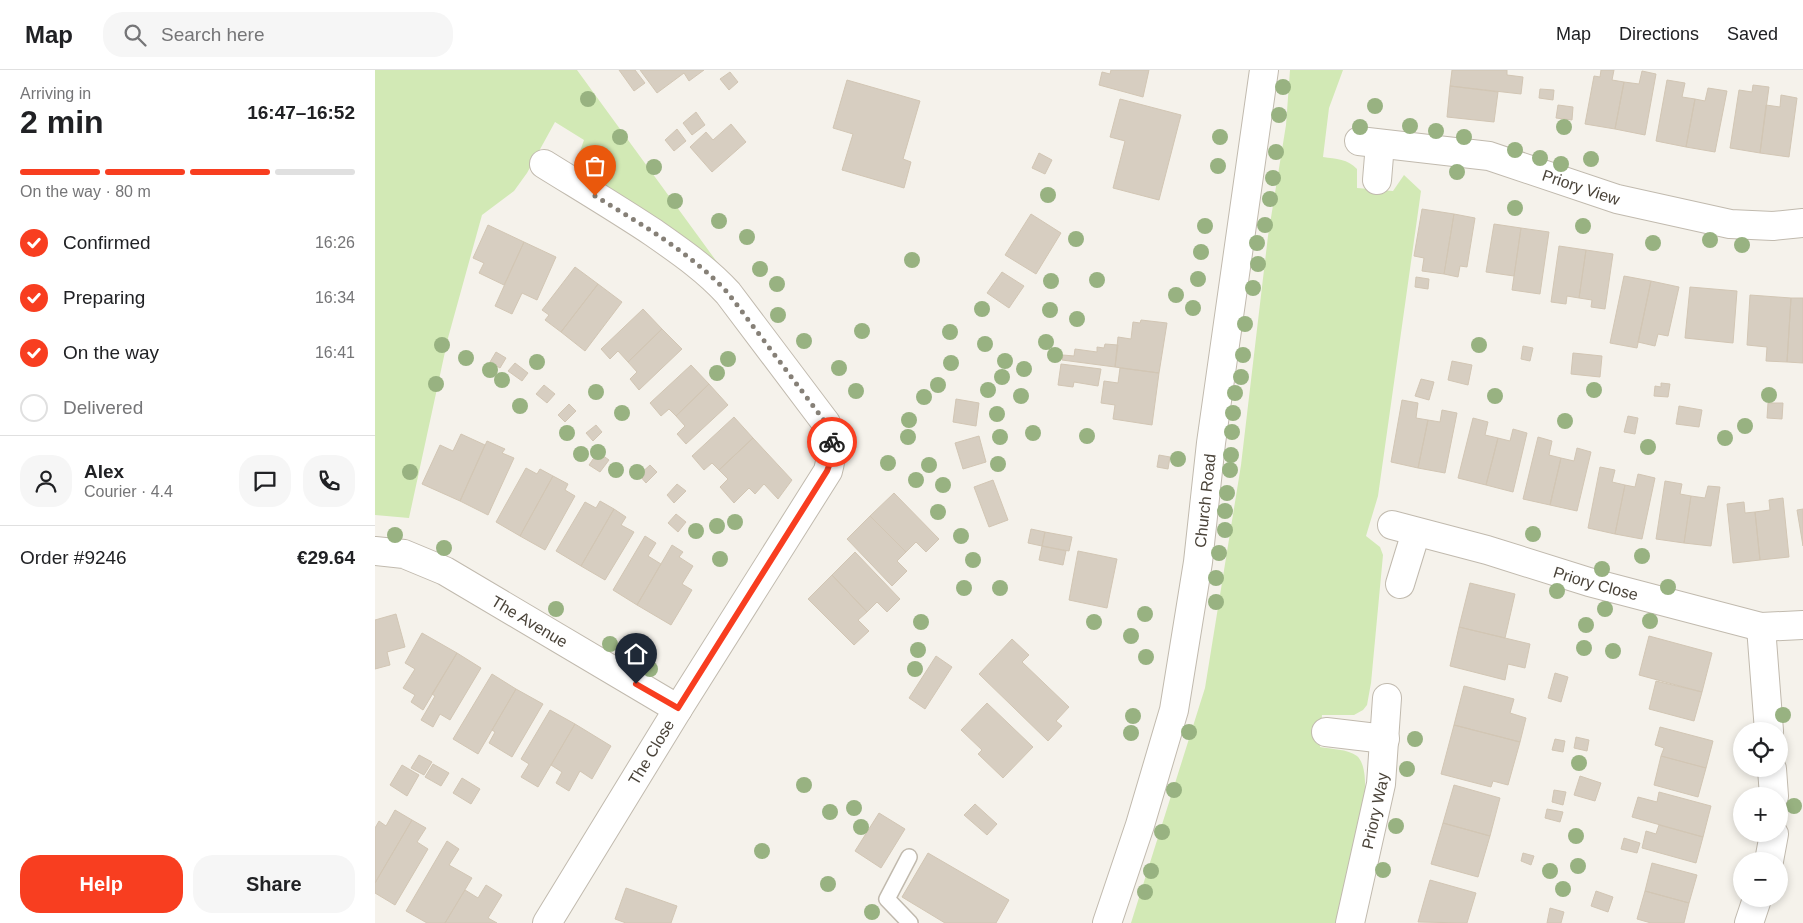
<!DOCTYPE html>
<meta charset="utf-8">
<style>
:root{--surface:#fff;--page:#f6f6f6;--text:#202124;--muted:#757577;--line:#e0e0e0;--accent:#f83e20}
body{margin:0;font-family:Arial,sans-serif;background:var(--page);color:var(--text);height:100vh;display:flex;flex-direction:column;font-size:19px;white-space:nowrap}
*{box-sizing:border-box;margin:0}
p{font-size:16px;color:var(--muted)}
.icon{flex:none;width:28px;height:28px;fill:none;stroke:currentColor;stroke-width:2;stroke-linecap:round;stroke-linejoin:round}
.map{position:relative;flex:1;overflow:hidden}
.details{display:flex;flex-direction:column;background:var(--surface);width:375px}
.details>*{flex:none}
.controls{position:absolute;left:1358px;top:652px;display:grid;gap:10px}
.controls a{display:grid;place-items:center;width:55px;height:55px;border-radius:50%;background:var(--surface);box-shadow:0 2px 8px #0003;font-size:25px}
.pin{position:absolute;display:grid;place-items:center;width:42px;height:42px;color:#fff;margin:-51px -21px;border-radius:50% 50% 50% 0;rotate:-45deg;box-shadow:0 0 5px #0007}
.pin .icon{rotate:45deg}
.courier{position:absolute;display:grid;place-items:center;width:50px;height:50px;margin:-25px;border:4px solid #f83e20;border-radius:50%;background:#fff;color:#222;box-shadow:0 1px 6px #0007}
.headline em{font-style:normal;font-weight:700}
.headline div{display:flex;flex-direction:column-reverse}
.headline{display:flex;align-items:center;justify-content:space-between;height:85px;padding:0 20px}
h1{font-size:32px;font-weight:700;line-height:38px}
.bar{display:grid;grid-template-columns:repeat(4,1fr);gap:8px 5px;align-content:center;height:60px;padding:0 20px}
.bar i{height:6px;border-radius:4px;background:var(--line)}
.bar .selected{background:var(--accent)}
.bar p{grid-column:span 4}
.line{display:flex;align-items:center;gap:12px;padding:0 20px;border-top:1px solid var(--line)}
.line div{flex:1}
.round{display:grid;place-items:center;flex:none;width:52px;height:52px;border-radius:20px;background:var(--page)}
ol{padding:0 20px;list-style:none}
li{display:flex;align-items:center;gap:15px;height:55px}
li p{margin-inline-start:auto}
li .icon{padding:5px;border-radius:50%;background:var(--accent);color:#fff;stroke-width:4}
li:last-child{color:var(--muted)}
li i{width:28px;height:28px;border:2px solid var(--line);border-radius:50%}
.action{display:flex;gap:10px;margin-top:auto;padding:10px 20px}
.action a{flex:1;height:58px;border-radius:20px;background:var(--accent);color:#fff;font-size:20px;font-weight:700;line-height:58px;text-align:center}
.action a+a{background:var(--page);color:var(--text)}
header{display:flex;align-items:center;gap:30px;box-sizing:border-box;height:70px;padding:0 25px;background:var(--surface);border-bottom:1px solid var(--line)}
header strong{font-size:24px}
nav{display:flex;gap:28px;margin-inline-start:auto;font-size:18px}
.search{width:350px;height:45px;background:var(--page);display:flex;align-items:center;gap:12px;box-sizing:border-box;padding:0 18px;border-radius:20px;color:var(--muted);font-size:19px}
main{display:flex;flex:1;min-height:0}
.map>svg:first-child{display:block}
</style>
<header>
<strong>Map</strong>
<div class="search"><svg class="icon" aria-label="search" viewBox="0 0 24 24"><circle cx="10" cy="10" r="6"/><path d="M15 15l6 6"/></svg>Search here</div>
<nav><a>Map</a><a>Directions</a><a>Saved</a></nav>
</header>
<main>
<section class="details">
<div class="headline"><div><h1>2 min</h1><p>Arriving in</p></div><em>16:47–16:52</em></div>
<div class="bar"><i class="selected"></i><i class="selected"></i><i class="selected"></i><i></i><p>On the way · 80 m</p></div>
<ol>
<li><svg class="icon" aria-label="check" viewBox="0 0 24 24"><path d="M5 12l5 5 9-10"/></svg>Confirmed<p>16:26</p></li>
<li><svg class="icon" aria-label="check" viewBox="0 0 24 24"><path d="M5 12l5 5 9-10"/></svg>Preparing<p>16:34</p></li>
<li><svg class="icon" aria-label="check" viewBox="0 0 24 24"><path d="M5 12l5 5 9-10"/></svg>On the way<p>16:41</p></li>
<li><i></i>Delivered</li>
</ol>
<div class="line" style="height:90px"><a class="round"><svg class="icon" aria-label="person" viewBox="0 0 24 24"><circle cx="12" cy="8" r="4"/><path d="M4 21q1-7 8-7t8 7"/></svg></a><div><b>Alex</b><p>Courier · 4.4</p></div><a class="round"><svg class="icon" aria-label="chat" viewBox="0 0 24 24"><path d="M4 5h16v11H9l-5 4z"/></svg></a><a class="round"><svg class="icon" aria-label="phone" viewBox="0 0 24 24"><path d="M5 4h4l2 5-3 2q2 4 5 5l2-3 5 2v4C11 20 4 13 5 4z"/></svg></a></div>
<div class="line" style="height:65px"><div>Order #9246</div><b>€29.64</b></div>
<div class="action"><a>Help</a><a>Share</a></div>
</section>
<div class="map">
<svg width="1428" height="853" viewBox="0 0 1428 853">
<rect width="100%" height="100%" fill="#f5f2eb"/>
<path fill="#d2e9b5" d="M0,0H202L350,203L202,99L201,93L209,70L180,52L152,103L139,121L107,145L73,268L34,448L0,445Z
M915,0H968L954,38L948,87C961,89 973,89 982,99V118L1018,121L1029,105L1046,121L1003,426L991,466L1005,477L1008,485L996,613L992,635L988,640L979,645H947L945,677C955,679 973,679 982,686C1006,708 970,823 961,853H756L830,618L866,395L893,166L911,55Z"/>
<path fill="#d7cec1" stroke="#d2c6b4" d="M244,0H260L270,13L259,21Z
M265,0H329L314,11L309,3L282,23Z
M736,0H774L768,27L724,15L727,2L735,4Z
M1077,0H1132V5L1148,7L1146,24L1075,16Z
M1226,0H1239L1237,10L1249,12L1240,59L1210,54L1219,6L1225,7Z
M1267,1L1281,4L1270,65L1240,59L1249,12L1264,14Z
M355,2L363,12L354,20L345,9Z
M472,10L545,31L528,89L536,92L529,118L467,100L478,64L458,58Z
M1292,10L1310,13L1307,27L1320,29L1311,77L1281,71Z
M1378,15L1394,17L1385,83L1355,78L1364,20L1377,22Z
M1075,16L1123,22L1119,52L1072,47Z
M1333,18L1352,21L1340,82L1311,77L1320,29L1330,31Z
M1165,19L1179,20L1178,30L1164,28Z
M1406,25L1422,28L1414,87L1385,83L1391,35L1405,37Z
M745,29L806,45L784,130L738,118L750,71L735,67Z
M1183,35L1198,37L1197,50L1181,48Z
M321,42L330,55L317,65L308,53Z
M356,54L371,72L337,102L315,77L331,62L338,70Z
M302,59L311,71L299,81L290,70Z
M664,83L677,90L670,104L657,98Z
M1047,139L1079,144L1069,204L1047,201L1049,188L1039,186Z
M656,144L686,163L661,204L630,185Z
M1079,144L1100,148L1092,197L1085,196L1083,207L1069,204Z
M1119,154L1146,158L1139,206L1111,202Z
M113,155L149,172L129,215L104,203L109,193L98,188Z
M1146,158L1174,162L1165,224L1137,220Z
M149,172L181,187L162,230L147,223L137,244L120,236Z
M1184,176L1211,180L1204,228L1192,226L1191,234L1176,232Z
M1211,180L1238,184L1230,239L1216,237L1217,230L1204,228Z
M200,197L223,214L186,262L170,250L174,245L167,240Z
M627,202L649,216L634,238L612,223Z
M1249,206L1276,211L1262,278L1235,273Z
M1041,207L1054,209L1053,219L1040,217Z
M1276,211L1304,217L1293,266L1283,264L1280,276L1263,272Z
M223,214L247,232L210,281L186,262Z
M1315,217L1362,221L1358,273L1310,268Z
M1375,225L1416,228L1412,292L1391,291L1392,277L1372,275Z
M1416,228H1428V293L1412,292Z
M268,239L287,259L253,292L243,281L235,289L226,279Z
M766,250L792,253L784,303L740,297L743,267L756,269L758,252L765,253Z
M287,259L307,279L264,320L255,309L262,302L253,292Z
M730,274L743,275L740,297L687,290L688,285L699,286L700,279L722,282V277L729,278Z
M1148,276L1158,278L1155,291L1146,289Z
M121,282L131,288L125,298L115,292Z
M1198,283L1227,286L1225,307L1196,304Z
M1077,291L1097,295L1093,315L1073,310Z
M140,293L153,303L147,311L133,301Z
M686,294L726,299L723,316L699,312L698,317L683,315Z
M316,295L334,314L301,346L294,339L286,346L275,333Z
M745,298L784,303L777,355L738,349L740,335L726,333L729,311L743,313Z
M1046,309L1059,312L1054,330L1040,326Z
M1286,313L1295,314L1293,327L1279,326L1280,316L1286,317Z
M334,314L353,335L311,374L302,364L310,356L301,346Z
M169,315L180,324L172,333L161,324Z
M581,329L604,333L601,356L578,352Z
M1027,330L1043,333L1041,348L1053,350L1043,398L1016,392Z
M1393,333H1408L1407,349L1392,348Z
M194,334L201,341L190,352L183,345Z
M1304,336L1327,340L1324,357L1301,354Z
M1067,340L1082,343L1070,403L1043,398L1053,350L1065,352Z
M1253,346L1263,348L1260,364L1249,362Z
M359,347L378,368L344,400L337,393L329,400L317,386Z
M1098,348L1113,352L1110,365L1123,368L1111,415L1083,408Z
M221,355L227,362L218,371L211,363Z
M1138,359L1152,363L1138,422L1111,415L1123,368L1135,371Z
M86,364L110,375L85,431L47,414L65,375L78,381Z
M604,366L611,392L588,399L580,373Z
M1163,367L1177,371L1174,385L1186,388L1175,435L1148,429Z
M378,368L417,410L403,429L389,414L380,424L374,418L359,433L345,417L353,409L344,400Z
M112,371L130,379L127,383L139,388L113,445L85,431Z
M1202,378L1216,382L1202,441L1175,435L1186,388L1199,391Z
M223,382L234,390L225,402L214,395Z
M784,385L795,387L793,399L782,397Z
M275,395L282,402L271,413L264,405Z
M1225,397L1240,400L1237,412L1250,415L1240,464L1213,458Z
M151,398L162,404L165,399L178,406L145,466L121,452Z
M1263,404L1280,408L1267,469L1240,464L1250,415L1260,417Z
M178,406L193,414L190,420L200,426L170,480L145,466Z
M618,410L633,450L614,457L599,417Z
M1290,411L1307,414L1305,424L1316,426L1309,473L1281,469Z
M302,414L311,421L299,433L292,425Z
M1333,416L1345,417L1336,476L1309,473L1316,426L1330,428Z
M519,423L564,469L551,482L541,472L531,482L495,446Z
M1408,428L1414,487L1385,490L1380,442L1395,440L1394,430Z
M225,431L239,439L206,496L181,481L210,432L221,438Z
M1369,432L1370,443L1380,442L1385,490L1358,493L1352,434Z
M239,439L251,447L246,455L259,462L230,510L206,496Z
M1428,439V476L1422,440Z
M301,444L311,452L303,462L293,453Z
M495,446L531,482L522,491L532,501L517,516L472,469Z
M656,459L670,462L667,476L653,473Z
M670,462L697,467L694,481L667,476Z
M270,466L281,473L273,486L286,494L262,535L238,520Z
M297,475L308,482L304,487L318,496L307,514L317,520L296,555L262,535Z
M667,476L691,481L688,495L664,490Z
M703,481L742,489L732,538L694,530Z
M480,482L525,529L512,542L502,532L492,542L457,505Z
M457,505L492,542L483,550L494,561L479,575L433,529Z
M1095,513L1140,524L1130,568L1084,557Z
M21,544L30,577L12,582L15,595L0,599V550Z
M1084,557L1155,574L1150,598L1133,594L1130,610L1075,596Z
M47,563L82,583L48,640L36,632L40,625L28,618L40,599L30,593Z
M1274,566L1337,583L1327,622L1264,605Z
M637,569L654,585L647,592L694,637L681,651L687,656L673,671L604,604Z
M82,583L106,598L75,650L65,644L58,657L46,650L60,626L57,624Z
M561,586L577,597L550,639L534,628Z
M1180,603L1193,607L1186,632L1173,628Z
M117,604L141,619L103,684L78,669Z
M1281,611L1327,622L1319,651L1274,639Z
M1089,616L1139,629L1135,643L1151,648L1145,672L1079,655Z
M141,619L168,634L137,687L114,673L120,662L117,660Z
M612,633L658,677L628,708L603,684L607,680L586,660Z
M175,640L200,654L163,717L146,707L154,694L146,689Z
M200,654L236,676L217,709L205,701L194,721L181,713L187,702L176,695Z
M1079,655L1145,672L1133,715L1118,711L1116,717L1066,704Z
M1285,657L1338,671L1331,698L1286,686L1289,678L1280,675Z
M1201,667L1214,670L1212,681L1199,678Z
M1180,669L1190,671L1188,682L1177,680Z
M44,685L57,692L49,705L36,698Z
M1286,686L1331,698L1323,727L1279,715Z
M58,694L74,703L66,716L50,707Z
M27,695L44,705L32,726L15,715Z
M1205,706L1226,713L1220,731L1199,725Z
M87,708L105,719L96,734L78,723Z
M1079,715L1125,728L1115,766L1068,753Z
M1179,720L1191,722L1188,735L1177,732Z
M1284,722L1336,736L1328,767L1257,747L1263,727L1282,732Z
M600,734L622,754L612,765L589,745Z
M1172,739L1188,742L1185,752L1170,748Z
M20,740L37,750L0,813V758L4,751L11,756Z
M504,743L530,759L506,798L480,781Z
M37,750L51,758L42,772L53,779L20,835L0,823V813Z
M1068,753L1115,766L1103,807L1056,794Z
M1284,755L1328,767L1321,793L1267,778L1271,761L1281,764Z
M1249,768L1265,773L1262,783L1246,779Z
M72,771L84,779L74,795L97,808L70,853H52L31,841Z
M553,783L634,830L621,853H570L527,827Z
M1148,783L1159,786L1156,795L1146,791Z
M1277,793L1322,805L1314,833L1270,821Z
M1055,810L1101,823L1092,853L1043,852Z
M111,815L127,825L113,848L122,853H70L90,820L103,828Z
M251,818L302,836L296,853H251L240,849Z
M1221,821L1238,827L1233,842L1216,836Z
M1270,821L1314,833L1309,853H1276L1262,849Z
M1175,838L1189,842L1186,853H1172Z"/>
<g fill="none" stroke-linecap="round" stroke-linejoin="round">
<g stroke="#c1baae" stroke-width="18">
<path id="service" d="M534,787L512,829L535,853"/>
</g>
<g stroke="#c1baae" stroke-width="30">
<g id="minor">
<path id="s1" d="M984,71L1114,86L1242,129L1355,154L1398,156L1428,153"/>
<path d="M169,94C206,117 243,139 279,163C306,182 331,199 353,223L451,353C457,371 458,383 453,401L303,639L172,853"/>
<path d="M1002,110L1005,74"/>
<path id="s2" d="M1017,455L1112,480L1214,512L1386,557L1428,555"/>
<path id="s3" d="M0,481L29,484L70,501L303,639"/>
<path d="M1025,514L1041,462"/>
<path d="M1386,557L1394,661"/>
<path d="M951,662L1010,669"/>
<path d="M1397,699L1399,726"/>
<path d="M1394,791L1399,764"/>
<path id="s4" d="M975,853L1006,714L1012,628"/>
<path d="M1374,853L1382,829"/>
</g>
</g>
<g stroke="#c1baae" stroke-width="30">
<g id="tertiary">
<path id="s5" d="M732,853L765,755L799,640L823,492L836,373L889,0"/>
</g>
</g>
<use href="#service" stroke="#fff" stroke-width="15"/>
<use href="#minor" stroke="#fff" stroke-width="28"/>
<use href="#tertiary" stroke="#fff" stroke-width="28"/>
</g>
<g fill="#98b281">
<circle cx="908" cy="17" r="8"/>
<circle cx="213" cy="29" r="8"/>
<circle cx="1000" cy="36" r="8"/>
<circle cx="904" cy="45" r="8"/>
<circle cx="1035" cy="56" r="8"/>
<circle cx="985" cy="57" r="8"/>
<circle cx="1189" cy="57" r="8"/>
<circle cx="1061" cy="61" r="8"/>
<circle cx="245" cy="67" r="8"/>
<circle cx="845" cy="67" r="8"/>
<circle cx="1089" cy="67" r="8"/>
<circle cx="1140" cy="80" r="8"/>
<circle cx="901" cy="82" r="8"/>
<circle cx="1165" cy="88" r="8"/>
<circle cx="1216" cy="89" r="8"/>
<circle cx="1186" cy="94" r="8"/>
<circle cx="843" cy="96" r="8"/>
<circle cx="279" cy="97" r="8"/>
<circle cx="1082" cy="102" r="8"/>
<circle cx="898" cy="108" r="8"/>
<circle cx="673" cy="125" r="8"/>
<circle cx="895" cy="129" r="8"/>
<circle cx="300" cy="131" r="8"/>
<circle cx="1140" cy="138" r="8"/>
<circle cx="344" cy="151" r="8"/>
<circle cx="890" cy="155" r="8"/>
<circle cx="830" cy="156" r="8"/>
<circle cx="1208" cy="156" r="8"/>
<circle cx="372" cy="167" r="8"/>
<circle cx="701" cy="169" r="8"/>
<circle cx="1335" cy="170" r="8"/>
<circle cx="882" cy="173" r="8"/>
<circle cx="1278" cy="173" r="8"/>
<circle cx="1367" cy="175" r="8"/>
<circle cx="826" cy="182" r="8"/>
<circle cx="537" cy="190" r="8"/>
<circle cx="883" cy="194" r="8"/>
<circle cx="385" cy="199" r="8"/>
<circle cx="823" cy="209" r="8"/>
<circle cx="722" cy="210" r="8"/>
<circle cx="676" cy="211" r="8"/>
<circle cx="402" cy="214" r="8"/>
<circle cx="878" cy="218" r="8"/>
<circle cx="801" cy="225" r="8"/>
<circle cx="818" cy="238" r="8"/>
<circle cx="607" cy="239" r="8"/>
<circle cx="675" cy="240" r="8"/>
<circle cx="403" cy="245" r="8"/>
<circle cx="702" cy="249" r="8"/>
<circle cx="870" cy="254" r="8"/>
<circle cx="487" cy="261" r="8"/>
<circle cx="575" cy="262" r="8"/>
<circle cx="429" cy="271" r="8"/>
<circle cx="671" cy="272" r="8"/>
<circle cx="610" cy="274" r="8"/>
<circle cx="67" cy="275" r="8"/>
<circle cx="1104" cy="275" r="8"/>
<circle cx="680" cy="285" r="8"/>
<circle cx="868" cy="285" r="8"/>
<circle cx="91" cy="288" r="8"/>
<circle cx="353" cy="289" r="8"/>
<circle cx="630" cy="291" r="8"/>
<circle cx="162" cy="292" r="8"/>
<circle cx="576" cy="293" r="8"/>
<circle cx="464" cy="298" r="8"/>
<circle cx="649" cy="299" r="8"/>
<circle cx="115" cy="300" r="8"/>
<circle cx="342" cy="303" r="8"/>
<circle cx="627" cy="307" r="8"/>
<circle cx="866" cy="307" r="8"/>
<circle cx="127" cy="310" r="8"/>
<circle cx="61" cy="314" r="8"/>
<circle cx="563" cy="315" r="8"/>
<circle cx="613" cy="320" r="8"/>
<circle cx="1219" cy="320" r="8"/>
<circle cx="481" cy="321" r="8"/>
<circle cx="221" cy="322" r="8"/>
<circle cx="860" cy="323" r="8"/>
<circle cx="1394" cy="325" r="8"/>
<circle cx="646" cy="326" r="8"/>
<circle cx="1120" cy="326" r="8"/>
<circle cx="549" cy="327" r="8"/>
<circle cx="145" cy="336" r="8"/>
<circle cx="247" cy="343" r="8"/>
<circle cx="858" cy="343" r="8"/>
<circle cx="622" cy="344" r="8"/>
<circle cx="534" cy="350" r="8"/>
<circle cx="1190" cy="351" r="8"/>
<circle cx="1370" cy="356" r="8"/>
<circle cx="857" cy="362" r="8"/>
<circle cx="192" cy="363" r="8"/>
<circle cx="658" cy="363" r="8"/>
<circle cx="712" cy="366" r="8"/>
<circle cx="533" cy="367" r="8"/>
<circle cx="625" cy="367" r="8"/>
<circle cx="1350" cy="368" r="8"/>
<circle cx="1273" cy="377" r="8"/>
<circle cx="223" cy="382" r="8"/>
<circle cx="206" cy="384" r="8"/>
<circle cx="856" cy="385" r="8"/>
<circle cx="803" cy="389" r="8"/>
<circle cx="513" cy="393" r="8"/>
<circle cx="623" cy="394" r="8"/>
<circle cx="554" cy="395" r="8"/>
<circle cx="241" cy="400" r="8"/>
<circle cx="855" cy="400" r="8"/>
<circle cx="35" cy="402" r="8"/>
<circle cx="262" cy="402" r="8"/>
<circle cx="541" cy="410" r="8"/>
<circle cx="568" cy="415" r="8"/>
<circle cx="852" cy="423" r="8"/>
<circle cx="850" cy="441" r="8"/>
<circle cx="563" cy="442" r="8"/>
<circle cx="360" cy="452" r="8"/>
<circle cx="342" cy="456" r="8"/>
<circle cx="850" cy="460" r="8"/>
<circle cx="321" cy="461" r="8"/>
<circle cx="1158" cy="464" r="8"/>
<circle cx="20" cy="465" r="8"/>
<circle cx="586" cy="466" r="8"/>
<circle cx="69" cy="478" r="8"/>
<circle cx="844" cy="483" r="8"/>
<circle cx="1267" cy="486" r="8"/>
<circle cx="345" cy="489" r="8"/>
<circle cx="598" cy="490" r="8"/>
<circle cx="1227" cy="499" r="8"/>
<circle cx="841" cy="508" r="8"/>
<circle cx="1293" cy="517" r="8"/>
<circle cx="589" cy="518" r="8"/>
<circle cx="625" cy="518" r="8"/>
<circle cx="1182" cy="521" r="8"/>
<circle cx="841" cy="532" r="8"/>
<circle cx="181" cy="539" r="8"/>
<circle cx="1230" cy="539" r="8"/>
<circle cx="770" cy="544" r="8"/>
<circle cx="1275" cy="551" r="8"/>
<circle cx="546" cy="552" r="8"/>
<circle cx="719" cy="552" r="8"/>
<circle cx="1211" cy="555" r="8"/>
<circle cx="756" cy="566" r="8"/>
<circle cx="235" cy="574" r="8"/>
<circle cx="1209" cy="578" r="8"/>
<circle cx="543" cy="580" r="8"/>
<circle cx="1238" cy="581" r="8"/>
<circle cx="771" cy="587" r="8"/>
<circle cx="275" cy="599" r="8"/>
<circle cx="540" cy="599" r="8"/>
<circle cx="1408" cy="645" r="8"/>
<circle cx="758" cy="646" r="8"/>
<circle cx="814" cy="662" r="8"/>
<circle cx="756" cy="663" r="8"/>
<circle cx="1040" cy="669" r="8"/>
<circle cx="1204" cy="693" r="8"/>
<circle cx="1032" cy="699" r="8"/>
<circle cx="429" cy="715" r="8"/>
<circle cx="799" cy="720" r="8"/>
<circle cx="1419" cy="736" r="8"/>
<circle cx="479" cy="738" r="8"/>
<circle cx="455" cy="742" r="8"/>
<circle cx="1021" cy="756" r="8"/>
<circle cx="486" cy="757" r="8"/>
<circle cx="787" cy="762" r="8"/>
<circle cx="1201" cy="766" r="8"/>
<circle cx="387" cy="781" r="8"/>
<circle cx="1203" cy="796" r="8"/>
<circle cx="1008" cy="800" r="8"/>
<circle cx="776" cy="801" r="8"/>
<circle cx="1175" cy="801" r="8"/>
<circle cx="453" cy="814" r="8"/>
<circle cx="1188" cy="819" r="8"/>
<circle cx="770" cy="822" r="8"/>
<circle cx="497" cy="842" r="8"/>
</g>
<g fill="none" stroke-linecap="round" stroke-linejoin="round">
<path stroke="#868077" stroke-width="5" stroke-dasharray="0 9" d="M220,126C266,154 316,183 353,223L451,353L457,372"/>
<path stroke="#f83e20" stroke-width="6" d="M261,614L303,638L452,401L457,388V372"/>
</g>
<g text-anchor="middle" stroke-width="4.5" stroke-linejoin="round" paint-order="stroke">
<g font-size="16" fill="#4a4339" stroke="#fff">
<text dy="6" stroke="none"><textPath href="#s1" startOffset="228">Priory View</textPath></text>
<text dy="6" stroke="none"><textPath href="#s5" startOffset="435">Church Road</textPath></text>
<text dy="6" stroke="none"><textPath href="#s2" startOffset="212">Priory Close</textPath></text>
<text dy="6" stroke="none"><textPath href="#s3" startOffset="172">The Avenue</textPath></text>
<text transform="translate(276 682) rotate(-59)" y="6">The Close</text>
<text dy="6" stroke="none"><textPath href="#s4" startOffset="115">Priory Way</textPath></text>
</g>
</g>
</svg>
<div class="controls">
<a><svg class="icon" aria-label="locate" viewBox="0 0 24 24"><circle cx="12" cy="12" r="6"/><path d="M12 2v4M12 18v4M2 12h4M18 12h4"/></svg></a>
<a>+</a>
<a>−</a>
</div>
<div class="pin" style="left:220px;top:126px;background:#ea580c"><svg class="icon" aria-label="bag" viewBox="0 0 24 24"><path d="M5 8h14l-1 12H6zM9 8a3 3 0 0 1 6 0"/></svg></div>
<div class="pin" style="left:261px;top:614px;background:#1f2937"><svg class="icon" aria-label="home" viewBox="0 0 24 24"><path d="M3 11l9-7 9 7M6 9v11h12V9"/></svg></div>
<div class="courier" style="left:457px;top:372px"><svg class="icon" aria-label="bike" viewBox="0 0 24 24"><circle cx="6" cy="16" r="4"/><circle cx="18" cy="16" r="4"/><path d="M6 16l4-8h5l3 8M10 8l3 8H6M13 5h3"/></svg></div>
</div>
</main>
